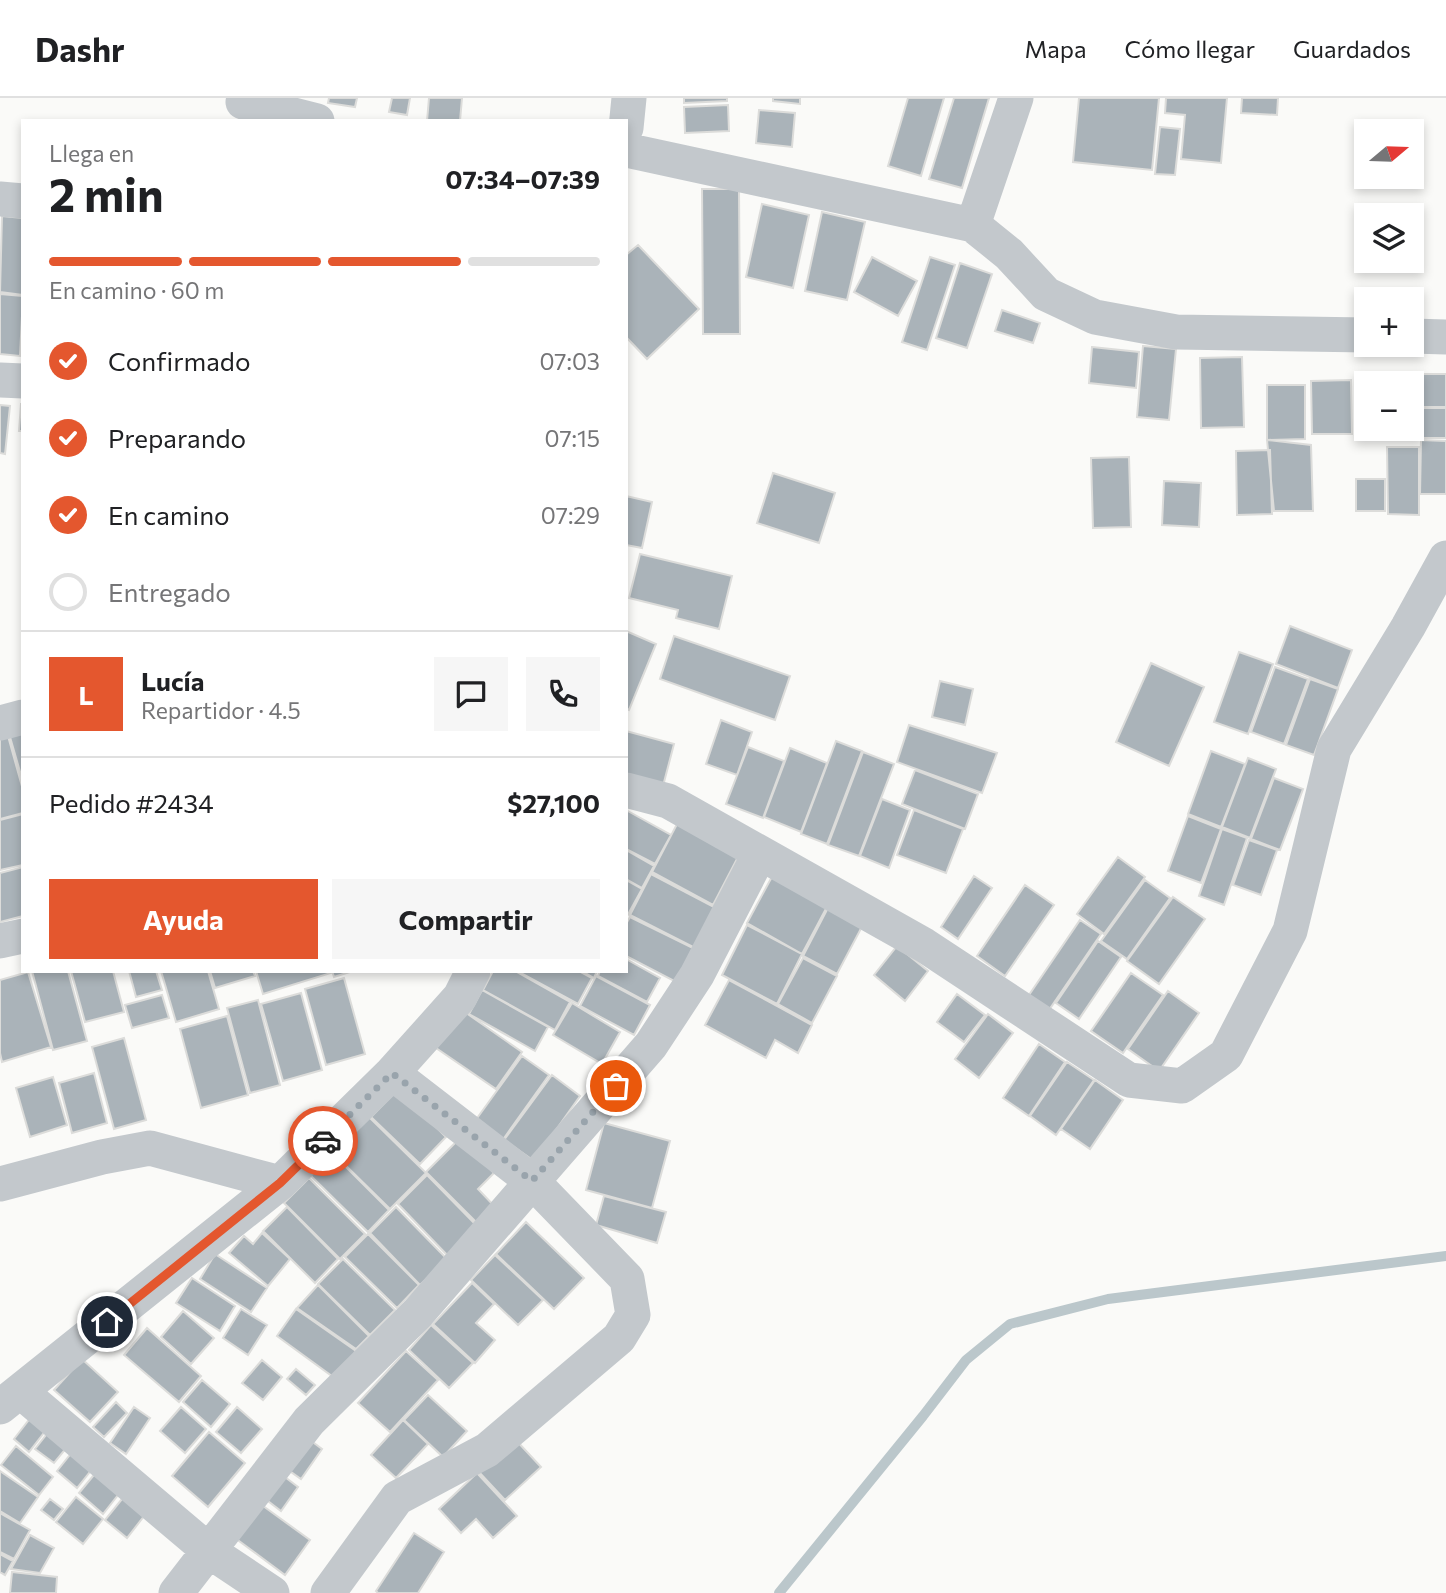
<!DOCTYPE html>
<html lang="es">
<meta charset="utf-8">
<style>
:root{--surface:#fff;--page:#f6f6f6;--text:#202124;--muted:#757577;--line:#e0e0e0;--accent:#e4572e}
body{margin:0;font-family:Commissioner,sans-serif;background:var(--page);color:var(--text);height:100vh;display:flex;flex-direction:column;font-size:26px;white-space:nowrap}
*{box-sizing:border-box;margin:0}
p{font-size:23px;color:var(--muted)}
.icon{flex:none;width:38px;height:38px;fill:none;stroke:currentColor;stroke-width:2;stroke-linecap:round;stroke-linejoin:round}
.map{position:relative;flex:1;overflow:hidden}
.panel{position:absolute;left:21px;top:21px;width:607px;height:854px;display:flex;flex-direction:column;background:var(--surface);border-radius:0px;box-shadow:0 4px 10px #0003}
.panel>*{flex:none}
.needle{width:46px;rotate:71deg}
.tools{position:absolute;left:1354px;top:21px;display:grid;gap:14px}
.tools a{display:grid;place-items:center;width:70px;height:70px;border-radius:0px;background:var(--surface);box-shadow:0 4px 10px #0003;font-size:35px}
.pin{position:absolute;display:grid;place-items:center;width:60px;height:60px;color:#fff;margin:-30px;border:4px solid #fff;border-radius:50%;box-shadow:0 2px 7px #0007}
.courier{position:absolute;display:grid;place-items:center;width:70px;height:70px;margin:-35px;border:5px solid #e4572e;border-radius:50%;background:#fff;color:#222;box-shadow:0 2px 9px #0007}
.summary em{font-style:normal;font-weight:700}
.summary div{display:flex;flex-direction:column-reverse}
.summary{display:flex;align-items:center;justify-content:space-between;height:119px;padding:0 28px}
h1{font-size:46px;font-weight:700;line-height:52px}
.bar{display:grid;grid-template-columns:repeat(4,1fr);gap:10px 7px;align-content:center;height:84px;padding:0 28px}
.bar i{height:9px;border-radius:5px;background:var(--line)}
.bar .on{background:var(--accent)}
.bar p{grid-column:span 4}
.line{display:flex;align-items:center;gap:18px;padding:0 28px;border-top:2px solid var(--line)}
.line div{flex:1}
.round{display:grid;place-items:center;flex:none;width:74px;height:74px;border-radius:0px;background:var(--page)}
ol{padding:0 28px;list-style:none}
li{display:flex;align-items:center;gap:21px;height:77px}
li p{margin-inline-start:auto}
li .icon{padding:7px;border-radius:50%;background:var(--accent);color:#fff;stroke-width:4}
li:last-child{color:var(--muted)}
li i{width:38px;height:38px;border:4px solid var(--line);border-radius:50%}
.cta{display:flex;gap:14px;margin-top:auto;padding:14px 28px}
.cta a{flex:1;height:80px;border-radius:0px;background:var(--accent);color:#fff;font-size:28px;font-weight:700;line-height:80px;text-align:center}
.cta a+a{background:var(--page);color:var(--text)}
header{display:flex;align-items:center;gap:42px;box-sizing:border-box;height:98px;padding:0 35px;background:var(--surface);border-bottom:2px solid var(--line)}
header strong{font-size:33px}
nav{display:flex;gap:38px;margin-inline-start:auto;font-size:24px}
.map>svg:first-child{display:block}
</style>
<header>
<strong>Dashr</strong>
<nav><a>Mapa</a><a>Cómo llegar</a><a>Guardados</a></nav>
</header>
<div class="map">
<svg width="1446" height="1495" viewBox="0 0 1446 1495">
<rect width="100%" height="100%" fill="#fafaf8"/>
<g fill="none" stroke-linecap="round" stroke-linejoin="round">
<path stroke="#bbc7cb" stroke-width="10" d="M779,1495L923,1318L966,1262L1010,1226L1108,1201L1446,1158"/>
</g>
<path fill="#aab3b9" stroke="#dcdcda" stroke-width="2" d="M329,0H357L355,9L328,5Z
M392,0H410L407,17L389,14Z
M429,0H462L460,23H427Z
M684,0H727V3L684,5Z
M773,0H800V6L773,3Z
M908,0H944L921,78L888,68Z
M954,0H989L962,90L929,81Z
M1079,0H1159L1152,72L1073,64Z
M1166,0H1227L1221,65L1181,61L1185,17L1165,15Z
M1242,0H1278L1277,17L1241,15Z
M728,7L729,33L685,35L684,9Z
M759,12L795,15L792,49L756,45Z
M1160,29L1180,31L1175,77L1155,76Z
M702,91H739L740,236H703Z
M762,106L809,117L793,190L746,179Z
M822,114L865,124L847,202L805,193Z
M2,118L23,120V197L0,194Z
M638,147L699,211L647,261L626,239V157Z
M872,159L917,183L898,218L854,194Z
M930,159L955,167L927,252L902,244Z
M960,165L992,176L967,250L936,240Z
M0,196L23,198L20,258L0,256Z
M1002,212L1040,225L1033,245L995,233Z
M1143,248L1176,251L1169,322L1137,319Z
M1092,249L1139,254L1136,290L1089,285Z
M1242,259L1244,329L1201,330L1200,260Z
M1387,276H1446V309H1412V285H1387Z
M1351,282L1352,336H1312L1311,283Z
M1267,287H1305V341L1267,342Z
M21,306H23V333H19Z
M0,307L10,308L5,356L0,355Z
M1412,310H1446V340H1387V331H1412Z
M1267,342L1311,347L1313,413H1274Z
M1421,342L1446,343V396H1420Z
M1387,349H1419V417L1388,416Z
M1270,352L1272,416L1237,417L1236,353Z
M1129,359L1131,429L1093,430L1091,360Z
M773,375L835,395L819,445L757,425Z
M1356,381H1385V413H1356Z
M1164,383L1201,385L1199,429L1162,427Z
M626,398L652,404L642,450L626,447Z
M640,456L732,478L719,531L676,520L678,512L629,500Z
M1290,528L1352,552L1338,590L1276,566Z
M626,533L656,546L629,612L626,611Z
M674,538L790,578L775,622L660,581Z
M1239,554L1273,566L1248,636L1214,624Z
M1151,565L1204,589L1169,668L1116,644Z
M1275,569L1308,581L1284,646L1251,634Z
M1310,581L1338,591L1314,657L1286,647Z
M940,583L973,591L965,627L932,619Z
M721,622L752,634L737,677L706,666Z
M909,627L997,655L982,695L897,664Z
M626,633L674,646L663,688L626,678Z
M23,635V684L10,639Z
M8,638L23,692V715L0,721V640Z
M836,643L862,653L827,746L801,736Z
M748,649L784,663L763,720L726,706Z
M790,650L827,665L801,734L764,719Z
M1211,653L1245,666L1221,729L1188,716Z
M863,654L894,666L859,758L828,747Z
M1248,660L1276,671L1250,740L1222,729Z
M915,672L978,696L965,731L902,706Z
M1274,680L1303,691L1280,752L1251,741Z
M882,701L910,712L889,770L860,758Z
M626,712L671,737L655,766L626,751Z
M914,712L963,731L946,775L897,757Z
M23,716V767L0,772V722Z
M1188,718L1221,731L1201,785L1168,773Z
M677,726L738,759L713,807L652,774Z
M1222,731L1247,740L1224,807L1199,798Z
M1249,742L1277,752L1261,797L1233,787Z
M626,752L654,768L642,790L626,781Z
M1118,759L1145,779L1104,836L1077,816Z
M23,769V818L0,824V775Z
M774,775L829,805L802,856L747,825Z
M651,776L716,810L695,850L630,817Z
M974,778L992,790L958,841L941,829Z
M626,782L642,791L626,820Z
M1145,782L1170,800L1127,861L1101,843Z
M1025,787L1054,807L1005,878L977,858Z
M1173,799L1205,821L1159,886L1127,863Z
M831,804L865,823L837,876L803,858Z
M630,819L693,850L676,884L626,858V826Z
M1080,822L1101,836L1049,912L1029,897Z
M747,827L802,856L777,906L722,877Z
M1098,843L1121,859L1079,921L1056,905Z
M897,848L928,873L905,903L874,877Z
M803,860L837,878L812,925L778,906Z
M626,861L660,880L647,904L598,878L600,873H626Z
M32,873H68L87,943L53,952Z
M71,873H113L124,914L85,924Z
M129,873H156L162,892L136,899Z
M161,873H208L219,911L176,924Z
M210,873H253L255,878L215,890Z
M256,873H330L331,875L263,896Z
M332,873H353L334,879Z
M493,873H515L570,904L555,932L483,892Z
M517,873H579L592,880L578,906Z
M582,873H597L594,880Z
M28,874L51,949L2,964L0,955V882Z
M1131,875L1163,897L1123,955L1091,933Z
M596,878L650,907L634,937L580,908Z
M344,880L365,956L326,967L305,891Z
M729,882L812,927L798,955L775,942L766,960L705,927Z
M482,892L548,929L535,953L469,916Z
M1168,893L1199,915L1159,973L1128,951Z
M301,895L322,972L283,983L261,906Z
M957,896L985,917L964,944L937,924Z
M162,897L169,920L132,930L125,907Z
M258,902L280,987L250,995L227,910Z
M572,905L620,934L602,966L553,937Z
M462,912L522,954L496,991L436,950Z
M988,916L1013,935L979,980L955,961Z
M227,918L248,997L201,1010L180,931Z
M124,940L146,1022L114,1031L92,949Z
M1039,946L1065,964L1029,1018L1003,1000Z
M522,958L549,977L502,1043L475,1023Z
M1067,964L1094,982L1056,1037L1030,1018Z
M94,975L107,1025L72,1035L59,985Z
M552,977L580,998L534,1063L504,1042Z
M53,979L67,1027L30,1039L16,990Z
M1095,982L1123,1002L1090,1051L1061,1031Z
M398,991L446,1039L420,1066L371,1019Z
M367,1017L426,1075L390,1111L332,1054Z
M604,1025L670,1043L652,1110L586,1092Z
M460,1040L494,1075L478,1091L498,1112L481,1129L426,1074Z
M332,1055L389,1112L368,1134L310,1077Z
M427,1077L480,1131L450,1160L398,1106Z
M309,1080L365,1136L340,1161L284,1105Z
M604,1098L666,1114L657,1145L596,1127Z
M287,1109L338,1161L315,1185L263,1133Z
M396,1109L447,1161L420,1187L370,1135Z
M526,1124L584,1180L554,1211L496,1156Z
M262,1135L290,1161L268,1188L229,1155L244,1138L253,1146Z
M368,1136L419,1187L397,1210L345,1159Z
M215,1156L267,1190L251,1214L200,1181Z
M495,1157L543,1202L518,1227L471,1182Z
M343,1161L395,1212L370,1237L318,1186Z
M192,1180L235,1208L220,1233L176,1205Z
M472,1185L494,1206L476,1225L495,1242L475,1265L433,1226Z
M318,1187L369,1238L356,1251L297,1210Z
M241,1211L267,1227L248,1257L223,1240Z
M296,1211L356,1253L336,1281L277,1238Z
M183,1213L214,1240L191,1266L161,1239Z
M431,1227L473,1265L449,1290L409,1252Z
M147,1230L201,1278L179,1304L124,1257Z
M406,1253L438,1282L390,1334L358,1305Z
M82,1261L118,1294L90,1324L54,1292Z
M262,1262L282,1279L263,1302L242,1285Z
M296,1271L315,1287L306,1297L287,1281Z
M202,1282L230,1306L211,1329L183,1304Z
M428,1297L467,1333L443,1359L404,1322Z
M116,1304L127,1315L104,1339L93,1329Z
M134,1309L150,1320L126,1356L110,1345Z
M181,1309L206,1331L185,1355L160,1333Z
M237,1309L262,1331L241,1355L216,1334Z
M35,1314L50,1327L29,1354L14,1341Z
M403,1322L428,1346L396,1380L371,1357Z
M54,1327L73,1342L54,1365L35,1351Z
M209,1334L245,1365L208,1409L172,1378Z
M306,1339L322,1351L301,1381L284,1369Z
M514,1340L541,1369L505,1402L478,1373Z
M16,1348L53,1379L39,1397L1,1367Z
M77,1348L97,1365L77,1390L57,1373Z
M98,1372L122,1392L103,1416L79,1395Z
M0,1373L38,1399L20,1425L0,1413Z
M477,1375L517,1418L493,1440L476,1421L461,1435L439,1411Z
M281,1376L298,1389L281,1413L264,1400Z
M126,1396L148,1413L127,1440L105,1422Z
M76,1399L103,1421L83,1446L56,1424Z
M50,1401L63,1411L54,1422L41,1412Z
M259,1405L310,1442L285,1477L235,1440Z
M0,1415L30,1432L14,1461L0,1454Z
M414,1435L444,1454L418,1495H378L376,1493Z
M30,1437L54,1450L40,1475L11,1471Z
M0,1456L13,1463L5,1477L0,1474Z
M12,1474L57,1479L56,1495H10Z"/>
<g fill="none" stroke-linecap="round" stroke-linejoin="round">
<path stroke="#c3c8cc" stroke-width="35" d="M243,4L317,23
M626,30L629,0
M626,52L973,127L1009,156L1046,196L1095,219L1176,234L1367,237
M0,101L23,103
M973,127L1016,0
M1412,238L1446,239
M0,282L23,283
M0,625L23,619
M626,692L668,703L924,847L1129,982L1182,988L1226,957L1290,833L1334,651L1408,529L1446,460
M0,843L23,838
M0,1086L102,1059L150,1050L280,1085
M20,1293L209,1453L272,1495
M0,1309L280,1085L392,975L460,899L473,873
M176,1495L309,1323L418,1215L651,947L697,877L760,755
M328,1495L397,1400L487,1352L619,1240L633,1217L627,1181L532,1083L392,975"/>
</g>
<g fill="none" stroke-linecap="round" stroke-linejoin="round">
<path stroke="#99a4ac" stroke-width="7" stroke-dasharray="0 12.6" d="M323,1043L392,975L532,1083L616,988"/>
<path stroke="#e4572e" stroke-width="9" d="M107,1224L280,1085L323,1043"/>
</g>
</svg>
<div class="tools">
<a><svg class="needle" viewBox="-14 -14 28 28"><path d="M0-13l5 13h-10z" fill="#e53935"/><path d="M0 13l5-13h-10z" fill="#757577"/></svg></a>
<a><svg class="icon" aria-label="layers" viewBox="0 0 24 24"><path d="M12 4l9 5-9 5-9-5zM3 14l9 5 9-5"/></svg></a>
<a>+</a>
<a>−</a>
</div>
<div class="pin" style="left:616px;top:988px;background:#ea580c"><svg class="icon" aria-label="bag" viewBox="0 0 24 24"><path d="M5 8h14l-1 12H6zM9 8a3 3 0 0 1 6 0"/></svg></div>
<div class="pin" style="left:107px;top:1224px;background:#1f2937"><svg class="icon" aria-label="home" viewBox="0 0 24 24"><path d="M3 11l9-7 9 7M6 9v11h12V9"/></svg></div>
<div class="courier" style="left:323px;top:1043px"><svg class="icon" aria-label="car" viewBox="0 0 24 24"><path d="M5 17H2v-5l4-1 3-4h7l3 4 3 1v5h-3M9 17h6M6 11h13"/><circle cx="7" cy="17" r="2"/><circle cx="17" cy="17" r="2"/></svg></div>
<section class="panel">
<div class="summary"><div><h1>2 min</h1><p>Llega en</p></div><em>07:34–07:39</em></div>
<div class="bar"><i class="on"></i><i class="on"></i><i class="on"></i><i></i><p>En camino · 60 m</p></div>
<ol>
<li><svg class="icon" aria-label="check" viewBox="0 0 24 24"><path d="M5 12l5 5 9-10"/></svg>Confirmado<p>07:03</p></li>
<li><svg class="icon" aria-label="check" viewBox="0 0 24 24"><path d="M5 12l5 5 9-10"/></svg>Preparando<p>07:15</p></li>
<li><svg class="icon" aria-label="check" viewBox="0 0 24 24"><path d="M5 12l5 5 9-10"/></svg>En camino<p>07:29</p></li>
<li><i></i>Entregado</li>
</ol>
<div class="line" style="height:126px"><b class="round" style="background:var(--accent);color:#fff">L</b><div><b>Lucía</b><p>Repartidor · 4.5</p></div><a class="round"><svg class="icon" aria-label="chat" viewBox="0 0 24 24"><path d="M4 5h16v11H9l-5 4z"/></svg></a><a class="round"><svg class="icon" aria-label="phone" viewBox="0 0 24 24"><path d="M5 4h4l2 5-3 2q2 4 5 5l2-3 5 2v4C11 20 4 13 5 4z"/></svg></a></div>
<div class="line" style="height:91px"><div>Pedido #2434</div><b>$27,100</b></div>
<div class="cta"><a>Ayuda</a><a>Compartir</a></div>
</section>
</div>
